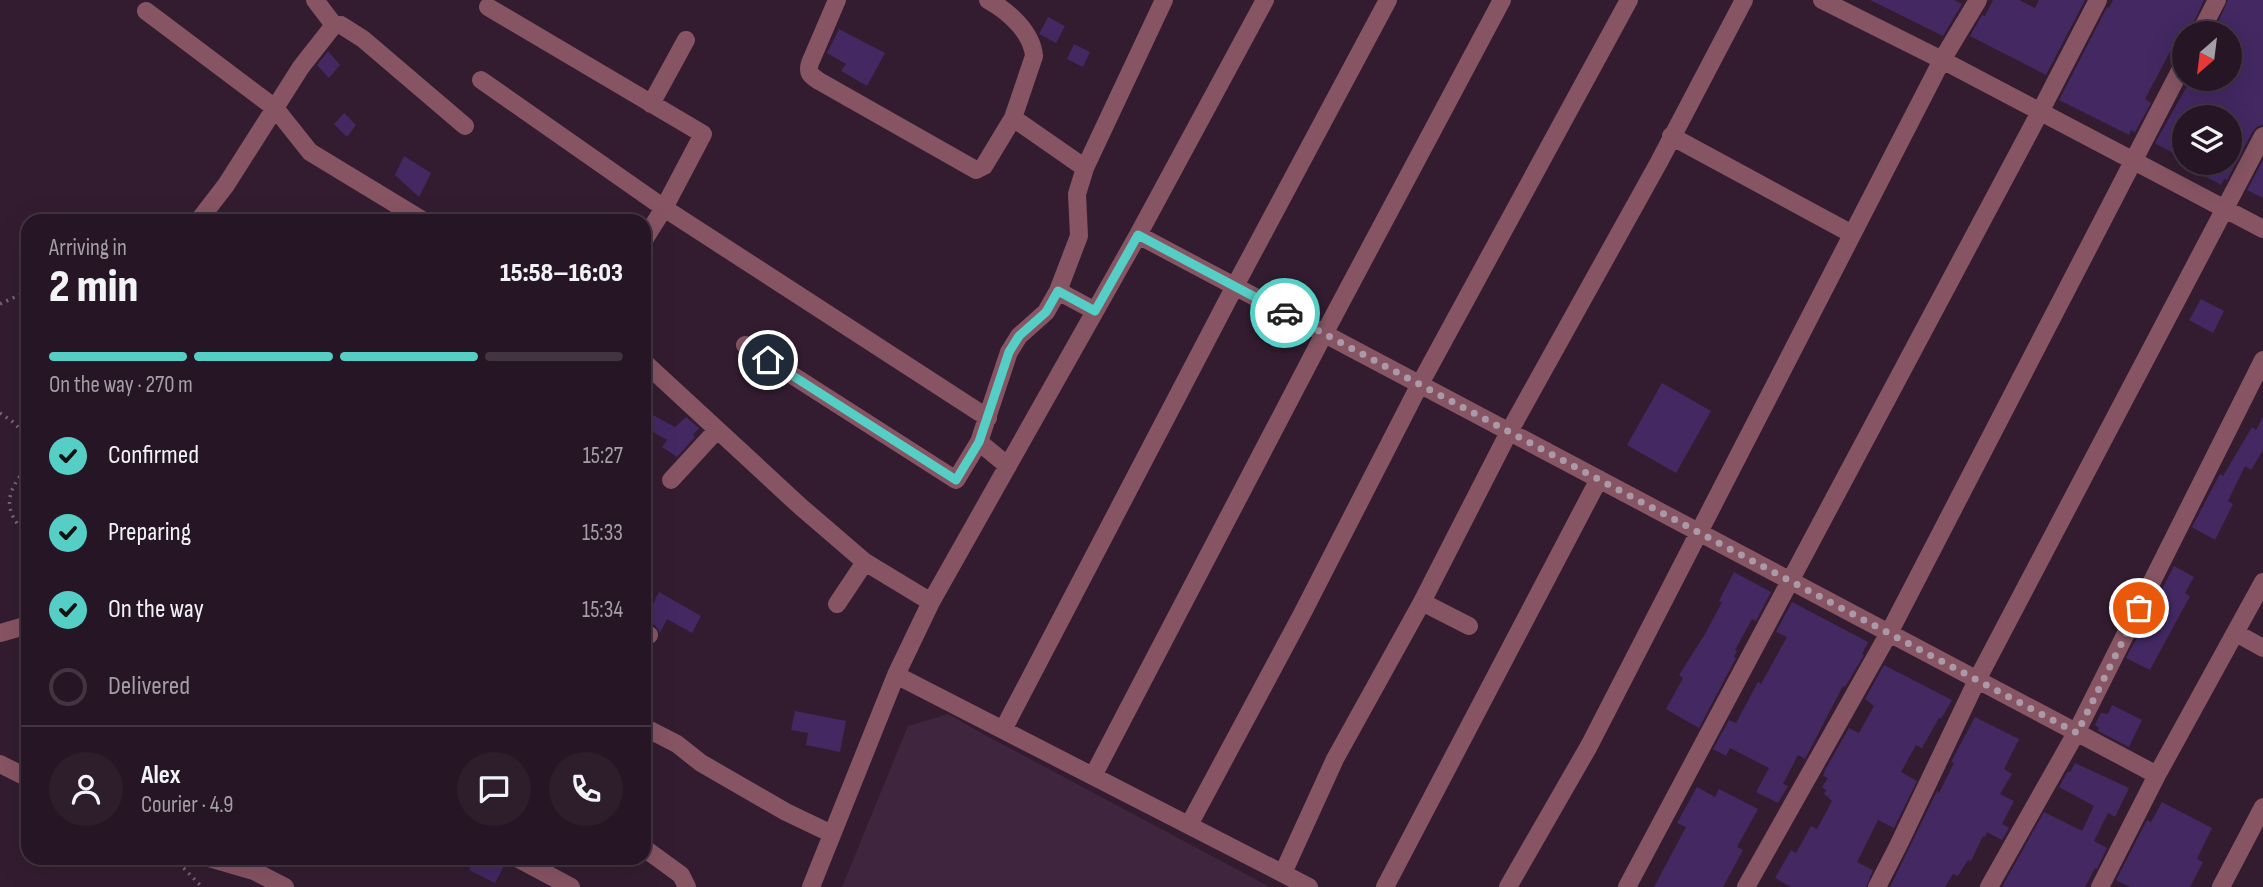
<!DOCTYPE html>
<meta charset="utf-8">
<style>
:root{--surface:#261524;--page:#2e1e2c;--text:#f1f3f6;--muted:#a49fa6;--line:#423441;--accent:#55cec5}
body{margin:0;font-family:"Sofia Sans Condensed",sans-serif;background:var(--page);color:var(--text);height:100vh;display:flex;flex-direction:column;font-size:26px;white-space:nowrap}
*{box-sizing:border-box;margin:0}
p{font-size:23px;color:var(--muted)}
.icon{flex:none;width:38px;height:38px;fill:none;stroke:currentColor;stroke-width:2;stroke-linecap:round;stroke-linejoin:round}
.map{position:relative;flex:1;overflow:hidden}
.panel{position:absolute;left:21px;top:214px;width:630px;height:651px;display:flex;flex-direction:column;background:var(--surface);border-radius:21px;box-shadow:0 7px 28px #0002,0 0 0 2px var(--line)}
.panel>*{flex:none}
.needle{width:46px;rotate:208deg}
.fabs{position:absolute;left:2172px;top:21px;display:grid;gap:14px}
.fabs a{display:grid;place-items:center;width:70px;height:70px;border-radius:50%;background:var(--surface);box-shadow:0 7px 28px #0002,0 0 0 2px var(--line);font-size:35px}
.pin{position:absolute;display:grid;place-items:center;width:60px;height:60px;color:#fff;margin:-30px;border:4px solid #fff;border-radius:50%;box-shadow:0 2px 7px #0007}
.courier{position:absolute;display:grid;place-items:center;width:70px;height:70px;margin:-35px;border:5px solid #55cec5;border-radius:50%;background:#fff;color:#222;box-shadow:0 2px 9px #0007}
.summary em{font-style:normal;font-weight:800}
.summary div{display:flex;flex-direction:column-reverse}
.summary{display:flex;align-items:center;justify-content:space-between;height:119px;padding:0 28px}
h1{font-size:46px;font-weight:800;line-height:52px}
.bar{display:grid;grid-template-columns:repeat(4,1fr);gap:10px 7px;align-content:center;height:84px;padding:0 28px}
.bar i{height:9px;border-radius:5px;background:var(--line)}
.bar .selected{background:var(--accent)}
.bar p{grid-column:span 4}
.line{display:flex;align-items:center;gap:18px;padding:0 28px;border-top:2px solid var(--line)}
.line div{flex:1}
.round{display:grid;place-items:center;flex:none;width:74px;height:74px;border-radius:37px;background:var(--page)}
ol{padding:0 28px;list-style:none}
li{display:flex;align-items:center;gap:21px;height:77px}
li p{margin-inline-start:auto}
li .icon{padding:7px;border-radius:50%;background:var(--accent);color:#111;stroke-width:4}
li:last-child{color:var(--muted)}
li i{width:38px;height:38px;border:4px solid var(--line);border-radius:50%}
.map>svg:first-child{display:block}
</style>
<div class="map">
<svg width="2263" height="887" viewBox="0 0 2263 887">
<rect width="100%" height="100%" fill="#331c30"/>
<path fill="#40253e" d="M948,714L985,735L1270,887H842L908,726Z"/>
<path fill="#432862" d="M1870,0H1954L1962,4L1943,36Z
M1993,0H2019L2035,8L2039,0H2085L2046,75L1970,36L1982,15L1985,16Z
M2113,0H2204L2189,33H2180L2145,99L2151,103L2135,132L2131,130L2129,135L2059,100L2107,7L2109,8Z
M2228,0H2263V125L2258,126L2253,131L2227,180L2224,179L2221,185L2180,163H2230V117H2184V159L2155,143L2191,79H2230V33H2213Z
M1048,17L1065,26L1056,43L1039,34Z
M839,29L885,53L867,86L841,71L846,64L827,53Z
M1074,44L1090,52L1083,67L1067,59Z
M328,51L340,65L329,78L317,65Z
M344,113L356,125L347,137L334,124Z
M404,156L431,173L419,197L395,175Z
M2263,160V198L2247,190Z
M2201,299L2224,311L2213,333L2189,320Z
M1662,383L1711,411L1676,473L1627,445Z
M644,410L675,427L686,417L699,428L693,435L695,437L677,457L662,447L667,440L644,427Z
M2263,417V450L2251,470L2245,466L2228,501L2233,504L2215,540L2192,527L2220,474L2223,476L2252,427L2256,430Z
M2174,566L2194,577L2185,593L2190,596L2150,670L2126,658Z
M1734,572L1771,592L1756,621L1752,619L1735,650L1737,651L1734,657L1736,658L1699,728L1666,709L1683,678L1679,675L1705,634L1722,602L1719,601Z
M659,592L701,616L692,633L667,619L660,633L655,625L644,621Z
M1792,602L1868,642L1862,654L1864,655L1845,687L1843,686L1805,759L1798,755L1783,784L1788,786L1778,803L1756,792L1769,768L1730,748L1726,756L1713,749L1729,720L1736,723L1758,682L1761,684L1787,637L1776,632Z
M1884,665L1952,700L1941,719L1939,718L1922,748L1916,745L1901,772L1917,781L1894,828L1878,820L1857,862L1873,870L1866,887H1791L1775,878L1791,850L1796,853L1811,826L1817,829L1832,801L1824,794L1826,790L1822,787L1828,778L1823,776L1825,770L1849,728L1859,733L1874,706L1865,699Z
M2112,705L2142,720L2129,747L2098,731L2099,728L2095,725L2101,713L2108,714Z
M795,711L846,721L840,752L806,745L808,733L791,730Z
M1975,717L2019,739L2004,769L2012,774L2000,794L2014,801L2002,824L2009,828L2002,840L1987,832L1985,837L1983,836L1971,861L1968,860L1958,876L1953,874L1945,887H1890L1937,791L1939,793L1954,763L1951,762Z
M2075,763L2129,788L2115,817L2108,813L2094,841L2107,848L2097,869L2095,868L2085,887H2002L2044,812L2082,831L2094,806L2059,787L2068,771L2070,772Z
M1697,787L1715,797L1719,789L1758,809L1737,847L1743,850L1723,887H1654L1686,827L1677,823Z
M2162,802L2212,828L2197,859L2203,862L2190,887H2130L2116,880L2147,820L2151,822Z
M475,858H486L504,866L495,883L469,870Z"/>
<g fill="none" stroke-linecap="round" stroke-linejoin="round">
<path stroke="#786475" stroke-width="3.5" stroke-dasharray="2 5" stroke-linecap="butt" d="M0,304L28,291
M0,413L13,422L28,437
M28,465C7,492 0,508 28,536
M174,858L202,887"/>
<path stroke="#875463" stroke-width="18" d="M315,0L334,25
M837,0L810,63C807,73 810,75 819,81L976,170L984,166L1013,118
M988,0C1008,11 1032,32 1034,56L1013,118L1085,168
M1822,0L1942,60L2263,229
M488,7L703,134L664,208L644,240
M146,11L275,108L310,152L422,220
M2200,33L2217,0
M481,80L664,208L988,418
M651,104L686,40
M1671,136L1852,234
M199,220L226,185L301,67L334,25H341L363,39L465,126
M1138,235L2157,775
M1058,291L1095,311
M745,345L956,480L979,442L1009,352L1019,336L1046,312L1058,291L1079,236L1077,194L1085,168L1164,0
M644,362L801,507L865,562L931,602
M979,442L1008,466
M671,480L717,430
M1422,602L1469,626
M837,604L865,562
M644,632L649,635
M0,633L28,625
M2236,633L2263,648
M896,675L1309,887
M644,727L677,744L701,763L786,812L832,834
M1003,730L1235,286L1388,0
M0,764L28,778
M1093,776L1324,334L1502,0
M1189,825L1301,616L1420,384L1629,0
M644,848L681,875L687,887
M209,858L254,871L285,887
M517,858L571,887
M1283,873L1335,759L1422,602L1509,432L1659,162L1744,0
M811,887L896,675L931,602L1138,235L1265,0
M1385,887L1599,479
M1508,887L1589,746L1942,60L1978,0
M1627,887L2040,112L2098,0
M1746,887L1889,633L2184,63
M1877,887L1899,844L1977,680L2263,136
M1989,887L2076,733L2263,360
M2100,887L2157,775L2263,582
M2221,887L2263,807"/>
</g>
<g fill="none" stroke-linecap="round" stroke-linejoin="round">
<path stroke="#ab99a8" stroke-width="7" stroke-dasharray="0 12.6" d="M1285,313L2077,733L2139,608"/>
<path stroke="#55cec5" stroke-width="9" d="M768,360L956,480L979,442L1009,352L1019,336L1046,312L1058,291L1095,311L1138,235L1285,313"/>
</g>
</svg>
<div class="fabs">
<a><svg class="needle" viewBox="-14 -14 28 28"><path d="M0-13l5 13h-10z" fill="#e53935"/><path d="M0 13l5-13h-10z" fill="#a49fa6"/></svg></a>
<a><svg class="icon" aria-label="layers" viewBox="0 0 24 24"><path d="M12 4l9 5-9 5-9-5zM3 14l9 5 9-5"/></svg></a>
</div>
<div class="pin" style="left:2139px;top:608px;background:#ea580c"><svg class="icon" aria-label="bag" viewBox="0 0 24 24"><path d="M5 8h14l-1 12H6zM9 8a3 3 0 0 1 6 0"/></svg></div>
<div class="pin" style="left:768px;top:360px;background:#1f2937"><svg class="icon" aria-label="home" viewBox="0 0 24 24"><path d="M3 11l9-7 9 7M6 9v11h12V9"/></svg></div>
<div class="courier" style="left:1285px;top:313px"><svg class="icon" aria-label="car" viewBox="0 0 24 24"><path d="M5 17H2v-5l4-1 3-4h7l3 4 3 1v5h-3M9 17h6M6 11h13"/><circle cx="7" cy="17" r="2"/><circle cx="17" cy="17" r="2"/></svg></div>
<section class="panel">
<div class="summary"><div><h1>2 min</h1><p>Arriving in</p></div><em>15:58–16:03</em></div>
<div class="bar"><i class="selected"></i><i class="selected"></i><i class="selected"></i><i></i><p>On the way · 270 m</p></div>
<ol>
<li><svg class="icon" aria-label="check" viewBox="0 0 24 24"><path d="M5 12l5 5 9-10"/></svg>Confirmed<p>15:27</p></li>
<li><svg class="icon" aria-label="check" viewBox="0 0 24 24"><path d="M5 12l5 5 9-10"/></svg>Preparing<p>15:33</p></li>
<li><svg class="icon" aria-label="check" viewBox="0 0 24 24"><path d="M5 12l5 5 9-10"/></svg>On the way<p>15:34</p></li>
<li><i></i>Delivered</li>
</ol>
<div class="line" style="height:126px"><a class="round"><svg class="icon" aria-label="person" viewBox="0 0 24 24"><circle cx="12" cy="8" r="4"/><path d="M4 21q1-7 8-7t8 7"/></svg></a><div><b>Alex</b><p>Courier · 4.9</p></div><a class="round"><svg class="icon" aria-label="chat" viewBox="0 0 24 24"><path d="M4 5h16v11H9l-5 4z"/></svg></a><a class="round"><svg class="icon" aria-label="phone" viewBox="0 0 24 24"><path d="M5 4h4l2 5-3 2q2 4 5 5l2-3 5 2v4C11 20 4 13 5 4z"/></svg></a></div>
</section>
</div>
